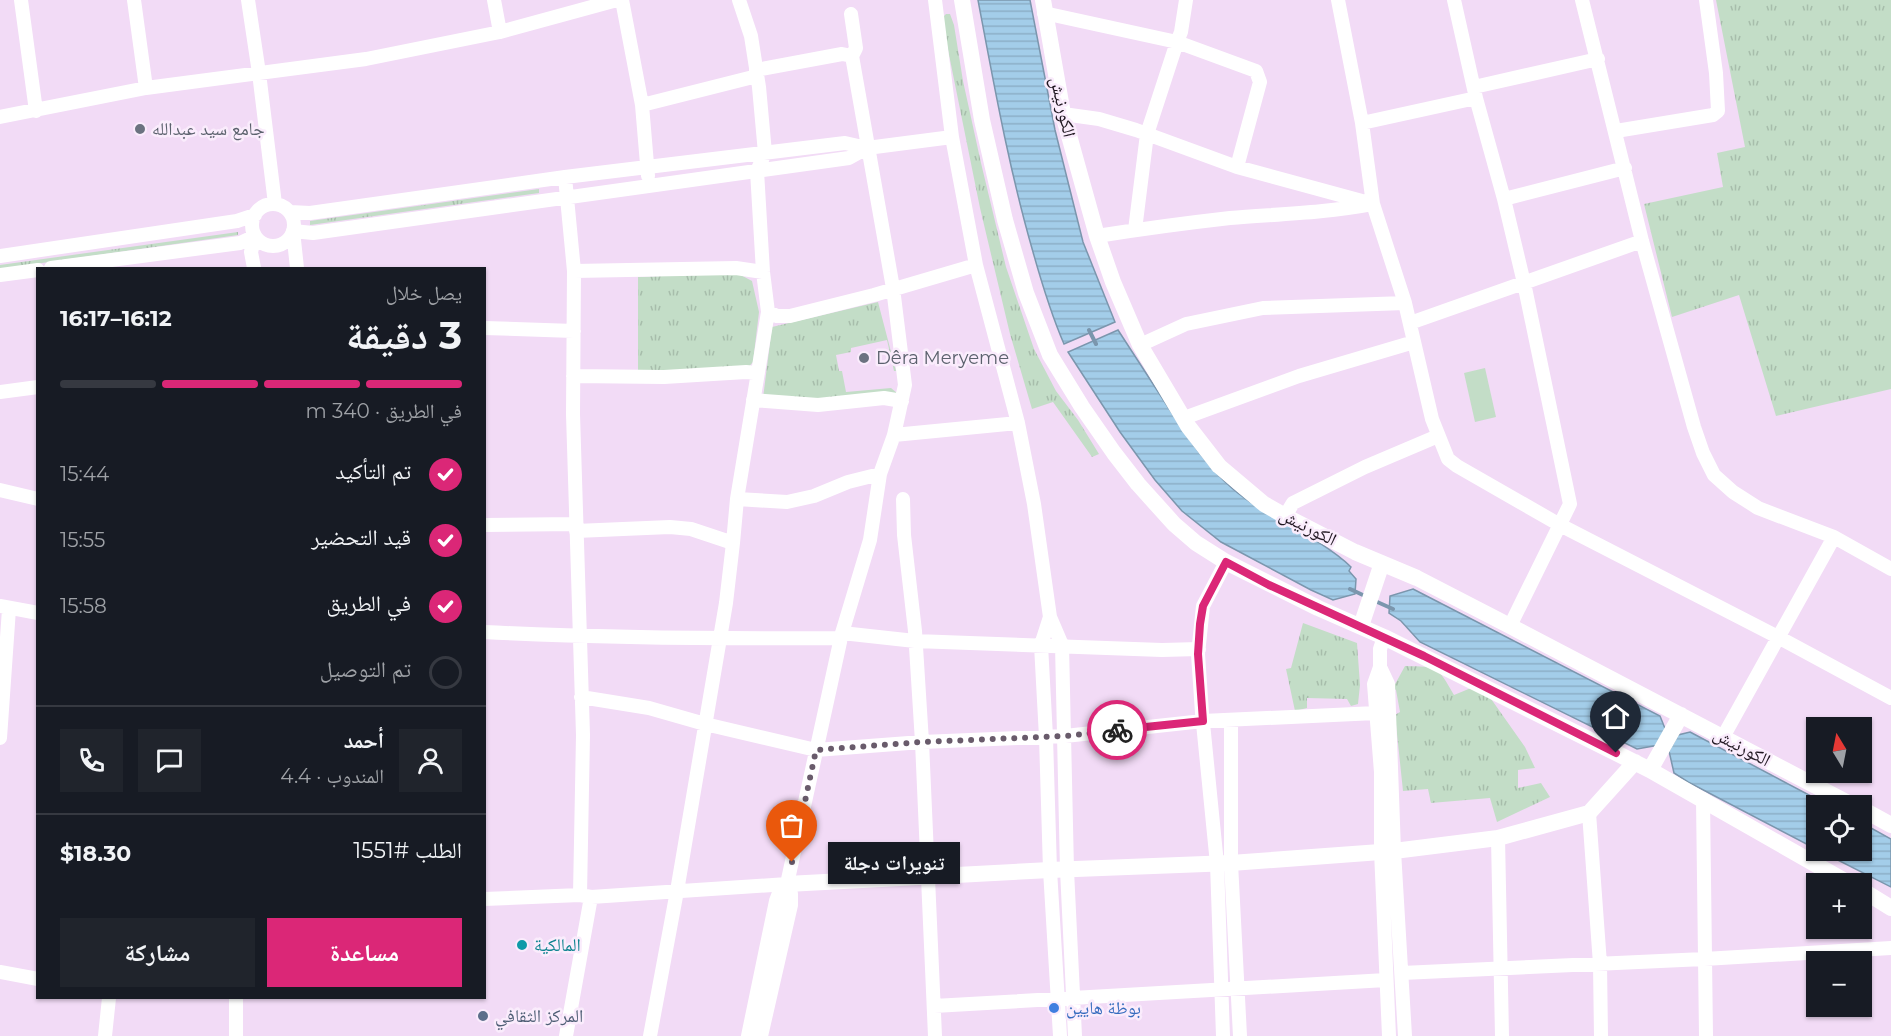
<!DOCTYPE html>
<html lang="ar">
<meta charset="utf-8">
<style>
:root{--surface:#171b24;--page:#20242c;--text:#f1f3f6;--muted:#9ea1a6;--line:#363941;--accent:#db2777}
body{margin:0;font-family:Montserrat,"Noto Naskh Arabic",sans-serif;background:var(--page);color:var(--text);direction:rtl;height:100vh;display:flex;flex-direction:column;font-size:22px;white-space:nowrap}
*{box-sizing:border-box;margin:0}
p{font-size:20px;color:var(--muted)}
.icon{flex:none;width:33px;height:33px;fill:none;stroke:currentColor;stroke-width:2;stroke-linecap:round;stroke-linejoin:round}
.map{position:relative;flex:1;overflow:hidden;direction:ltr}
.drawer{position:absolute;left:36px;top:267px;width:450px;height:732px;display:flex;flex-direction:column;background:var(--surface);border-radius:0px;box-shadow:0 2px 4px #0004;direction:rtl}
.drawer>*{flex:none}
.needle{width:39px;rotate:350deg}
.tools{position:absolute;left:1806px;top:717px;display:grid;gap:12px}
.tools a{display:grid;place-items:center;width:66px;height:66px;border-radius:0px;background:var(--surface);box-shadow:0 2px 4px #0004;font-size:30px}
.pin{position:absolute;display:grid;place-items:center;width:51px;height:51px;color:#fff;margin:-62px -26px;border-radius:50% 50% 50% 0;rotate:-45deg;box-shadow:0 0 6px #0007}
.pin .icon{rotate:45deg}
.courier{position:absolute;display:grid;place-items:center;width:60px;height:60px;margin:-30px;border:4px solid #db2777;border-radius:50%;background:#fff;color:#222;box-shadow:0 2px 8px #0007}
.bubble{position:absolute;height:42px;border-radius:0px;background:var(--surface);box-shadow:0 2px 4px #0004;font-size:20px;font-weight:700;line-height:42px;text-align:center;direction:rtl}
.head em{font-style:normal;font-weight:700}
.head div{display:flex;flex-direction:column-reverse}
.head{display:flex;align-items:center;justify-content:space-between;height:102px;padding:0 24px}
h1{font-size:39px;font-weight:700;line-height:45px}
.bar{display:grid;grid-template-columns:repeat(4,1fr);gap:9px 6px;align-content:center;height:72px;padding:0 24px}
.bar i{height:8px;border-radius:4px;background:var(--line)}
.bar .selected{background:var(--accent)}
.bar p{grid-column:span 4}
.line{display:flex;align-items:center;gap:15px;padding:0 24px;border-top:2px solid var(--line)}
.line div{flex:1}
.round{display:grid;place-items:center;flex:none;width:63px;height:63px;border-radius:0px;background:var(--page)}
ol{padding:0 24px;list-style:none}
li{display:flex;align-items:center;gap:18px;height:66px}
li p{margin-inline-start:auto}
li .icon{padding:6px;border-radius:50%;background:var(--accent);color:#fff;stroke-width:4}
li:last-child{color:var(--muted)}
li i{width:33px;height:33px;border:3px solid var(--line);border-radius:50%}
.primary-button{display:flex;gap:12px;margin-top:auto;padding:12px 24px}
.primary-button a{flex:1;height:69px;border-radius:0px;background:var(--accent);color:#fff;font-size:24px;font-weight:700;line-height:69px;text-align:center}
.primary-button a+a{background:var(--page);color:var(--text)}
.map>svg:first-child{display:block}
</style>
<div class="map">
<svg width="1891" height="1036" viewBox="0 0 1891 1036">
<defs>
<pattern id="grass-tufts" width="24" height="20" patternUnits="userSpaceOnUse" patternTransform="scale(1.5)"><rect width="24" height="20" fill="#c3ddc7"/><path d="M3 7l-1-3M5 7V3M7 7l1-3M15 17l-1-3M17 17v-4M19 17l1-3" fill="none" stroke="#a7bdab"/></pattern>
<pattern id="water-rules" width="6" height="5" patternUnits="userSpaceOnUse" patternTransform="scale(1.5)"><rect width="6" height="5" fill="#a3cde9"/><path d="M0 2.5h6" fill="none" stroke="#8cafc8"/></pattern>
</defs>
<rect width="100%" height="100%" fill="#f2dbf6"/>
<path fill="url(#grass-tufts)" d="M1716,0H1891V389L1776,416L1739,295L1672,317L1644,204L1723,187L1717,153L1745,147Z
M946,14H950L954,25L963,81L981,163L1006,267L1034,349L1056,391L1078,420L1099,454L1092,457L1053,402L1032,409L1010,334L980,208L945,35L943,17Z
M539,189V193L310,225V221Z
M238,232V235L0,269V265Z
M737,273L752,281L759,312L753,362L746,370L638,375V277Z
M878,302L896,371H894L887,340L851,348V352L836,355L839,371H842L846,392L891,388L897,393L822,401L763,398L772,327Z
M1303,623L1357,643L1360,685L1358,704L1351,706L1347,699L1307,698V708L1295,711L1286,669L1291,668Z
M1405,666C1438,667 1437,665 1454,695L1471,688L1489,696L1525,747L1535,768L1518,770V788L1541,783L1550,797L1497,822L1490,798L1431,803L1428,789L1403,791L1395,715L1400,712L1396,690L1393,688Z"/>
<path fill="#c3ddc7" d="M1485,368L1496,417L1475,422L1464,373Z"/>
<path fill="url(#water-rules)" stroke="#7b96ad" stroke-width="1.5" d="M978,0H1030L1055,130L1083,242L1115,322L1064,344C1051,314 1042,284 1033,252C1009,169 994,85 978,0Z
M1118,330C1135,356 1151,381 1168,407C1187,436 1206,466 1233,489C1269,520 1316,534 1351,567L1349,571L1356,579L1355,594L1333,600L1311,590L1221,542L1182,511L1155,480L1120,432L1068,352Z
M1413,589L1660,716L1666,731L1659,745L1637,749L1420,642L1401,621L1389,613L1390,596Z
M1690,732L1828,805L1816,806V849L1688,782L1674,773L1669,751L1678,735Z
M1862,823L1891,839V887L1820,851L1862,850Z"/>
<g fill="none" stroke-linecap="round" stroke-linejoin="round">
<path stroke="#7b96ad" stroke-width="4" d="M1089,330L1096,344
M1350,589L1365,596
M1375,601L1393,609"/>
<path stroke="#fff" stroke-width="14" d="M21,0L36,111
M134,0L146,88
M248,0L259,73L275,204
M494,0L500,32
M622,0L642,105L648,176
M935,0L952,137L976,265L1018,423L1034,504L1050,617L1062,645L1067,870L1075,1036
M1338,0L1362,123L1373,204L1405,303L1432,419L1448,459L1457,466L1560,525L1778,637L1891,698
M1454,0L1476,98L1504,199L1524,283L1570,504L1510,626
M1582,0L1642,241L1694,427L1703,453L1714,475L1733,492L1758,508L1834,537L1891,569
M1044,13L1177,42L1256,71L1260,82L1237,167
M756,70L842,54L852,56
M1474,87L1598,59
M642,105L757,76
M1063,114L1099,119L1136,130L1237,167L1373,204
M0,117L146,88L366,59L500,32L617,0
M1362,123L1476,98
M1616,131L1713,115L1718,111L1716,73L1706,0
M565,177L574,271L573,414L583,735L580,895
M1504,199L1625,168
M252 225a21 21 0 1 1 42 0a21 21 0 1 1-42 0Z
M290,212L310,213L565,177L845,143L867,148L952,137
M1135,230L1147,134L1177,42L1181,32L1186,0
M1097,236C1141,229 1186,223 1230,218C1278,214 1325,213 1372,204
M0,256L237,221L255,215
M51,268L240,243L255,236L251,252L254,268
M297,268L293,231L313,233L849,158L867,148
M574,271L736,268L763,272
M0,275L38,270
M768,312L777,316H790L874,295L976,265
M1410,323L1642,241
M484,328L574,331
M1140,345L1186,324L1263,308L1405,303
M573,376L664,377L746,372L757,373
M0,392L38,387
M753,400L818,405L884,398L902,401
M1184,418L1299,376L1414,342
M894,435L1018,423
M0,490L38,499
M737,499L787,502L814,496L848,482L880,474
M903,499L904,535L915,631L922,742L935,1036
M1285,516L1293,503L1365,467L1438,436
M484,525L576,524
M576,531L670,527L691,529L733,543
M0,606L38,613
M1050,617L1041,645L1046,737L1050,870L1060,1036
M484,632C604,638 722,639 841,638
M842,633L915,641L1162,650L1199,649
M1384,637L1380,649V667L1374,684L1381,772V851L1389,1036
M1380,667L1388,684L1394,851L1405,1036
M581,697L649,708L705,724L816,750L922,742L1065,736L1203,721L1376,713
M1231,720V863L1240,1036
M1723,737L1834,537
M0,738L9,609
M1703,799L1706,1036
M1589,813L1600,964L1601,1036
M1498,838L1502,1036
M484,899L580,895L591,897L787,884L842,633L870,540L880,474L894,435L905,385L893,288L852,56L856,48L851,14
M0,972L38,979
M1402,973L1704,959L1891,948
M934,1006L1386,980
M105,1036L109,998
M236,1036V998
M566,1036L591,897
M650,1036L677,891L726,603L733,543L737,499L768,312L763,272L757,171L765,153L759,87L751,36L739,0
M1223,1036L1217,864L1202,713L1198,654L1203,606L1226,562"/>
<path stroke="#fff" stroke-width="16" d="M962,0L982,120L1005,220L1026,293L1050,355L1082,407L1114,453L1138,484L1174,524L1196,543L1226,562L1318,608L1384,637L1650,770L1850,884
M1043,0L1063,114L1097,236L1113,282L1140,345L1188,426L1219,466L1264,504L1285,516L1355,552L1417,578L1510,626L1854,806
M1361,626L1382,563
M1650,770L1681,715
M1862,809L1891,825
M1862,890L1891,908
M749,1036L777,901L780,893L787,884L1050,870L1231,863L1394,851L1498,838L1589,813L1635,762
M760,1036L790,905V894L787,884"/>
</g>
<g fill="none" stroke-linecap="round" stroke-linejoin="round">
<path stroke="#695b6b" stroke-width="6" stroke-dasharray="0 10.8" d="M792,862L816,750L922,742L1065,736L1117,730"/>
<path stroke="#db2777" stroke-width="8" d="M1117,730L1203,721L1198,654L1200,624L1203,606L1226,562L1269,585L1424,656L1616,753"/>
</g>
<g fill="#6b7280" stroke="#faecfc" stroke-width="2">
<circle cx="140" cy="129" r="6"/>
<circle cx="864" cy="358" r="6"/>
</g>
<circle fill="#0f9aa8" stroke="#faecfc" stroke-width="2" cx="522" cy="945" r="6"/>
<circle fill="#3f7fe0" stroke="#faecfc" stroke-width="2" cx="1054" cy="1008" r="6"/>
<circle fill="#5c6f8a" stroke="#faecfc" stroke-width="2" cx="483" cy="1016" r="6"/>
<g text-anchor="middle" stroke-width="5" stroke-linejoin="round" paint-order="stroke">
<g font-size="18" fill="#1f1620" stroke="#faecfc">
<text transform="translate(1063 107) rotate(77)" y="6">الكورنيش</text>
<text transform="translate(1308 527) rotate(27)" y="6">الكورنيش</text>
<text transform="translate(1742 747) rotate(28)" y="6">الكورنيش</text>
</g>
<g font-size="18" fill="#5b616d" stroke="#faecfc" text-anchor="start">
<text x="152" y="135">جامع سيد عبدالله</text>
<text x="876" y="364">Dêra Meryeme</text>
</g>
<g font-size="18" fill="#0d838f" stroke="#faecfc" text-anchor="start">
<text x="534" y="951">المالكية</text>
</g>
<g font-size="18" fill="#366cbe" stroke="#faecfc" text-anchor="start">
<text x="1066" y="1014">بوظة هايين</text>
</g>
<g font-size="18" fill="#4e5e75" stroke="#faecfc" text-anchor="start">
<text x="495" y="1022">المركز الثقافي</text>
</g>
</g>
</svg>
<div class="tools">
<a><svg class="needle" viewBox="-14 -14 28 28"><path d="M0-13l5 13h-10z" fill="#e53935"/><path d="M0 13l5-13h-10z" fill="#9ea1a6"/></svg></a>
<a><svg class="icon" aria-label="locate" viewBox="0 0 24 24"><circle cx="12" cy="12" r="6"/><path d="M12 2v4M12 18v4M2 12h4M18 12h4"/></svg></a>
<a>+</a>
<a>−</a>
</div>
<div class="pin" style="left:792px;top:862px;background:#ea580c"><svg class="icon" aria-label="bag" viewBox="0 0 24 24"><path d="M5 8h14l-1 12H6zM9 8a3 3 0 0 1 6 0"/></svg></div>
<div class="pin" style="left:1616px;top:753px;background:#1f2937"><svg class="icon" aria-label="home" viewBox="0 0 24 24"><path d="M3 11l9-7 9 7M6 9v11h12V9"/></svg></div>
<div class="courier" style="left:1117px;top:730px"><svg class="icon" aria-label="bike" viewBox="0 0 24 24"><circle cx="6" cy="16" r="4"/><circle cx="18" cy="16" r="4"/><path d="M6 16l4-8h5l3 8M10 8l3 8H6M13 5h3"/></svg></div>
<div class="bubble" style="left:828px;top:842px;width:132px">تنويرات دجلة</div>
<section class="drawer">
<div class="head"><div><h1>3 دقيقة</h1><p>يصل خلال</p></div><em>16:12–16:17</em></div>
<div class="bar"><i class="selected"></i><i class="selected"></i><i class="selected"></i><i></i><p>في الطريق · 340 m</p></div>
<ol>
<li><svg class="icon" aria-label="check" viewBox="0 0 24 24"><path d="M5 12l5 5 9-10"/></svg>تم التأكيد<p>15:44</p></li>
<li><svg class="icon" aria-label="check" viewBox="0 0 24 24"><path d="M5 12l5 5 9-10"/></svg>قيد التحضير<p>15:55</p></li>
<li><svg class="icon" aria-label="check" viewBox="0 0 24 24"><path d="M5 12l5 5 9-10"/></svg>في الطريق<p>15:58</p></li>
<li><i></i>تم التوصيل</li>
</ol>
<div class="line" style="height:108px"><a class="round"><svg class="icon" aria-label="person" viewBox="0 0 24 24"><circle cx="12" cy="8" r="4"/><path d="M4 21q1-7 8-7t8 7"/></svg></a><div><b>أحمد</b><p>المندوب · 4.4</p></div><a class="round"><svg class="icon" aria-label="chat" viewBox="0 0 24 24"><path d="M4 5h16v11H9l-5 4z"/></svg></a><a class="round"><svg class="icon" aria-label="phone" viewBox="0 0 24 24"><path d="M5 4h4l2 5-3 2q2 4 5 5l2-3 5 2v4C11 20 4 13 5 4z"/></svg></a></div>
<div class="line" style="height:78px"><div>الطلب #1551</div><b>$18.30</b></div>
<div class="primary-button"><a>مساعدة</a><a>مشاركة</a></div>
</section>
</div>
